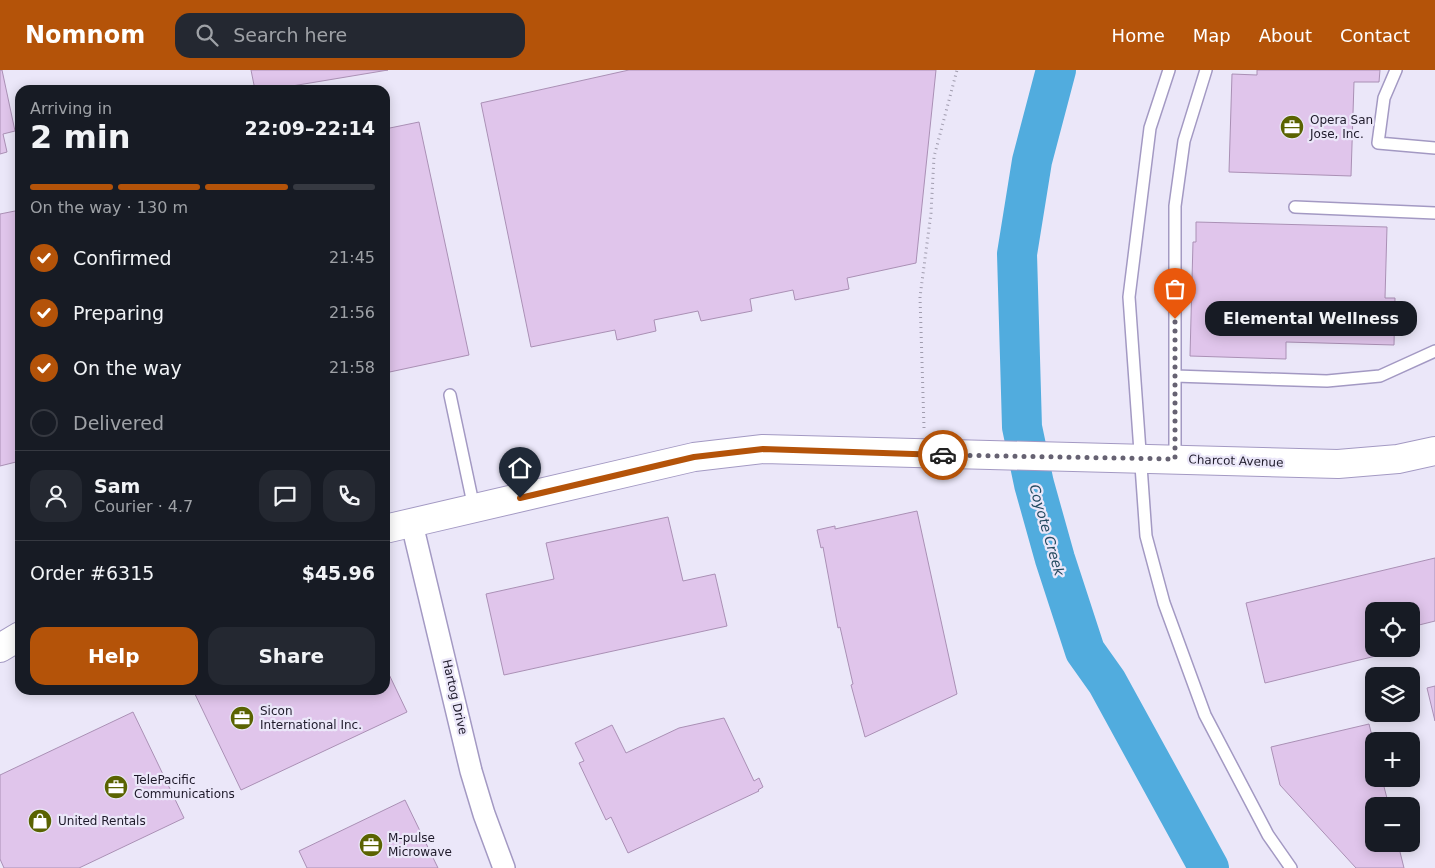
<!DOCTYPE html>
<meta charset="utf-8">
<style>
:root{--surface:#171b24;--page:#242831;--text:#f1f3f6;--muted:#9ea1a6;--line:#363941;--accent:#b45309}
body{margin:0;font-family:"DejaVu Sans",sans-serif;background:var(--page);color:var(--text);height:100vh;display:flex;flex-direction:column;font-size:19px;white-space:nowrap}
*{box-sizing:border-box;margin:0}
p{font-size:16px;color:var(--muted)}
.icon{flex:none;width:28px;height:28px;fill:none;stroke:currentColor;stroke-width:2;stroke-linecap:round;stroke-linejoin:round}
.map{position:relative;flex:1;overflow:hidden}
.panel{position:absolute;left:15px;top:15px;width:375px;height:610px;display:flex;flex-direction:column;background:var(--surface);border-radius:15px;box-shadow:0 2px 12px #0003}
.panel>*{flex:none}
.tools{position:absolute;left:1365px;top:532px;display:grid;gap:10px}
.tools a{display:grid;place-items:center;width:55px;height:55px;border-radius:10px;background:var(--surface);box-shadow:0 2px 12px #0003;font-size:25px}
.pin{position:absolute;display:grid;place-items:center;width:42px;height:42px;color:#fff;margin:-51px -21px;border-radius:50% 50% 50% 0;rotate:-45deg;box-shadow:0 0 5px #0007}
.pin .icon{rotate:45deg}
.courier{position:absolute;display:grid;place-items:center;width:50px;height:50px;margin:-25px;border:4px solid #b45309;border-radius:50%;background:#fff;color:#222;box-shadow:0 1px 6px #0007}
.bubble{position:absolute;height:35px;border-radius:15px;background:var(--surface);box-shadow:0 2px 12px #0003;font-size:16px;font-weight:700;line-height:35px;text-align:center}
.summary em{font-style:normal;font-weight:700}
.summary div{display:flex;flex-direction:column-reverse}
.summary{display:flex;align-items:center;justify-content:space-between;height:85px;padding:0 15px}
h1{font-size:32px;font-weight:700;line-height:38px}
.bar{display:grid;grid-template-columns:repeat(4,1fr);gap:8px 5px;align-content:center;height:60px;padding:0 15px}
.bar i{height:6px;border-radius:4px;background:var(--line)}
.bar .selected{background:var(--accent)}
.bar p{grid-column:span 4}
.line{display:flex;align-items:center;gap:12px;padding:0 15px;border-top:1px solid var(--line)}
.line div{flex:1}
.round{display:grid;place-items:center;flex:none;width:52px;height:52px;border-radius:15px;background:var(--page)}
ol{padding:0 15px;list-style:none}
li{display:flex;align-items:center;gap:15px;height:55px}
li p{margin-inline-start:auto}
li .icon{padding:5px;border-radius:50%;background:var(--accent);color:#fff;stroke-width:4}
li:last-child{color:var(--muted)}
li i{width:28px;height:28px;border:2px solid var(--line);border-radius:50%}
.cta{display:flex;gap:10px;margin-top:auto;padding:10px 15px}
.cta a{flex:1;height:58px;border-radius:15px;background:var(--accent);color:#fff;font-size:20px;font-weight:700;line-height:58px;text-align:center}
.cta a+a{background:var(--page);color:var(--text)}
header{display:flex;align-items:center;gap:30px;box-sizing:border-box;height:70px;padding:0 25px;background:var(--accent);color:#fff}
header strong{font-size:24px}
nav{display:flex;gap:28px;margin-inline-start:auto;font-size:18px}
.search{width:350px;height:45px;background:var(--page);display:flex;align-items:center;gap:12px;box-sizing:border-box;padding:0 18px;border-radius:15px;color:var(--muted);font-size:19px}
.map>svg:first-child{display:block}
</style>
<header>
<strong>Nomnom</strong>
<div class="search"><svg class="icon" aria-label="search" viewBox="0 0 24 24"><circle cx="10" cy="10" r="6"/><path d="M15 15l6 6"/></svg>Search here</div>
<nav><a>Home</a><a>Map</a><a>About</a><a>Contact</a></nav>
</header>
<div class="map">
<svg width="1435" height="798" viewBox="0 0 1435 798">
<rect width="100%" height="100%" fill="#ebe7f9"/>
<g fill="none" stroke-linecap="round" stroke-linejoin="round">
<path stroke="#51acde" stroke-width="40" d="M1056,0L1032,91L1017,184L1022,357L1034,414L1055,489L1085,581L1107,612L1209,798"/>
</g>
<path fill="#e0c5eb" stroke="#aa90b5" d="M0,0H2L15,61L3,64L7,82L0,84Z
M251,0H388L268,20H255Z
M629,0H936L916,193L847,208L849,219L795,230L793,220L750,229L752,241L701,251L698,241L654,250L656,261L617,270L615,260L531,277L481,33Z
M1257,0H1380L1379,12H1354L1351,106L1229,102L1232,4L1257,5Z
M419,52L469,285L385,303V59Z
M20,140V391L0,396V144Z
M1196,152L1387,157L1385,228H1395L1394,275L1286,272V289L1190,286L1193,172H1196Z
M917,441L957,624L865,667L851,615L853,614L840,557L838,558L823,477L821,478L817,460L835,456V459Z
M668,447L683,511L715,504L727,556L504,605L486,524L554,509L546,473Z
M1435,488V551L1411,557V541H1374V579H1383L1384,584L1265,613L1246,533Z
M385,596L407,642L241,720L193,620H385Z
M1435,616V651L1427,618Z
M133,642L184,748L79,798H4L0,789V705Z
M724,648L754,711L759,708L763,717L758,720L759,721L628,783L611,747L606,750L579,693L584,691L575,673L612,655L626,683L679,658Z
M1369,654L1374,674V709H1382L1389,736H1374V774H1398L1404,798H1356L1280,715L1271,677Z
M405,730L438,798H307L299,781Z"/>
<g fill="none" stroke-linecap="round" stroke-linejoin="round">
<g stroke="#a399c3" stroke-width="14">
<path id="service" d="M1169,0L1150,58L1129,227L1146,466L1164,533L1205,645L1268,765L1291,798
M1396,0L1384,28L1378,73L1435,78
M1295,137L1435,143
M1175,306L1327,311L1380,306L1435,281
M450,325L474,438
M1175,389V136L1184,71L1206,0"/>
</g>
<g stroke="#a399c3" stroke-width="24">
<path id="minor" d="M412,454L471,701L484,744L504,798"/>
</g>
<g stroke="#a399c3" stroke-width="30">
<path id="tertiary" d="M385,459L694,387L763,379L1338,394L1398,389L1435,381
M0,578L20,566"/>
</g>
<path stroke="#a09cae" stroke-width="3" stroke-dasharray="1 4" stroke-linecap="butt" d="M924,358L920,227L931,143L934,87L957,0"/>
<use href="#service" stroke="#fff" stroke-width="11"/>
<use href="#minor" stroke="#fff" stroke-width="21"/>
<use href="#tertiary" stroke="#fff" stroke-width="28"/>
</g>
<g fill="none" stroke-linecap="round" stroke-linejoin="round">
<path stroke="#666272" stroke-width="5" stroke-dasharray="0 9" d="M943,385L1175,389V249"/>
<path stroke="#b45309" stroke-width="6" d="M520,428L694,387L763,379L943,385"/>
</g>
<defs>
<g id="office-disc" transform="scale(1.25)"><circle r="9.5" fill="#5a6301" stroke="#ebe7f9"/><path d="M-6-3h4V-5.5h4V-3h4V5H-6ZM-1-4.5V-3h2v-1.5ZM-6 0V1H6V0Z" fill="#fff"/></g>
<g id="shop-disc" transform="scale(1.25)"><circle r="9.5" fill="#5a6301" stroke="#ebe7f9"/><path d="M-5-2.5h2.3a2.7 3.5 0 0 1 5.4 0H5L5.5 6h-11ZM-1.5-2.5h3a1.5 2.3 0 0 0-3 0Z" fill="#fff"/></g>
</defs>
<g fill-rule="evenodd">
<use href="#office-disc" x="1292" y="57"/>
<use href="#office-disc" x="242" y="648"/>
<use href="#office-disc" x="116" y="717"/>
<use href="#shop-disc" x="40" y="751"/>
<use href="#office-disc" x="371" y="775"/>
</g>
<g text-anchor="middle" stroke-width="4.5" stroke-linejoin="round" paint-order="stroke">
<g font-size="12" fill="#1e1a2a" stroke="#ebe7f9" text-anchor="start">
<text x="1310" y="54">Opera San<tspan x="1310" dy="14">Jose, Inc.</tspan></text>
<text x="260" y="645">Sicon<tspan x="260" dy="14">International Inc.</tspan></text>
<text x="134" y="714">TelePacific<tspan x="134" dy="14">Communications</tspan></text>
<text x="58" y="755">United Rentals</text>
<text x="388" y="772">M-pulse<tspan x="388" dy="14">Microwave</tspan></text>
</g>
<g font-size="12" fill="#1e1a2a" stroke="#ebe7f9">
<text transform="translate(1236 391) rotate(2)" y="4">Charcot Avenue</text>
<text transform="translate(455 627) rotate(77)" y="4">Hartog Drive</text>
</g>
<g font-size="14" font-style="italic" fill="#244a60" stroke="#ebe7f9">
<text transform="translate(1047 460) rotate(74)" y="5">Coyote Creek</text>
</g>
</g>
</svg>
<div class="tools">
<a><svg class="icon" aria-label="locate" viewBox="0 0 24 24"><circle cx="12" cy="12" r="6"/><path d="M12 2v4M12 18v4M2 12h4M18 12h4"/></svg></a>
<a><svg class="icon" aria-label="layers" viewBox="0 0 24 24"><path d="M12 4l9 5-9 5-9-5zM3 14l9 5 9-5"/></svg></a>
<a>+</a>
<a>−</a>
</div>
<div class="pin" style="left:1175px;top:249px;background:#ea580c"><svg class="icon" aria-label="bag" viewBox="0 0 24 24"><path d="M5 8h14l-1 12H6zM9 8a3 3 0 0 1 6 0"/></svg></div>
<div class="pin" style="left:520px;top:428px;background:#1f2937"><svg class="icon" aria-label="home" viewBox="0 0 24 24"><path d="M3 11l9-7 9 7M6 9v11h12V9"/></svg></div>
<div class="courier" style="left:943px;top:385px"><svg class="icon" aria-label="car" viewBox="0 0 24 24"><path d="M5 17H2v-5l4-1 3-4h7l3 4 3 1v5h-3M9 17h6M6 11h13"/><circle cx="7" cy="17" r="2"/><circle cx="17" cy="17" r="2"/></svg></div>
<div class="bubble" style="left:1205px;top:231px;width:212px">Elemental Wellness</div>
<section class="panel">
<div class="summary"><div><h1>2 min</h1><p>Arriving in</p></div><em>22:09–22:14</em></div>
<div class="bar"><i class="selected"></i><i class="selected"></i><i class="selected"></i><i></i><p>On the way · 130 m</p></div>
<ol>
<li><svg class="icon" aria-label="check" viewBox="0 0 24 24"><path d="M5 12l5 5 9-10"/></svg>Confirmed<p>21:45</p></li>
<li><svg class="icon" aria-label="check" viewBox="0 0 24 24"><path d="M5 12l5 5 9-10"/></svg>Preparing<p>21:56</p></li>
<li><svg class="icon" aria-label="check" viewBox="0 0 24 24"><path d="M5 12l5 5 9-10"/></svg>On the way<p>21:58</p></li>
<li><i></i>Delivered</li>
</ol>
<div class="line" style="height:90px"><a class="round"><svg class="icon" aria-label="person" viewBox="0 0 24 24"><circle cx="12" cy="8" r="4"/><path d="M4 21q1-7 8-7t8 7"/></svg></a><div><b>Sam</b><p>Courier · 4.7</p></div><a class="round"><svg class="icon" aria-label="chat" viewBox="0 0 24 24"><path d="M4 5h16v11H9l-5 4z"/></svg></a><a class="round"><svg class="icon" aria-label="phone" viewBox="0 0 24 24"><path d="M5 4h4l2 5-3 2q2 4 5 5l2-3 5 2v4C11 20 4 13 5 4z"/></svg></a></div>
<div class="line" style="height:65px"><div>Order #6315</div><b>$45.96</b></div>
<div class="cta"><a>Help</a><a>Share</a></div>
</section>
</div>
